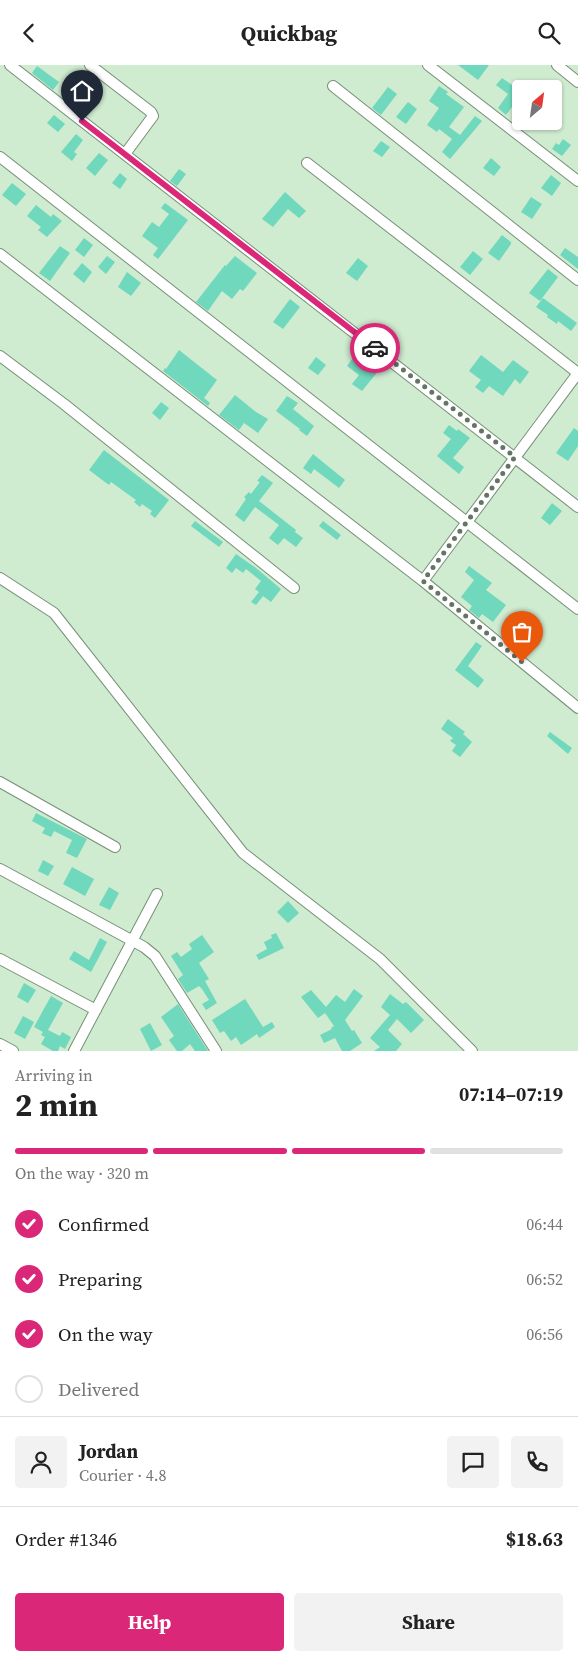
<!DOCTYPE html>
<meta charset="utf-8">
<style>
:root{--surface:#fff;--page:#f2f2f2;--text:#222;--muted:#767676;--line:#e0e0e0;--accent:#db2777}
body{margin:0;font-family:"Source Serif 4",serif;background:var(--page);color:var(--text);height:100vh;display:flex;flex-direction:column;font-size:19px;white-space:nowrap}
*{box-sizing:border-box;margin:0}
p{font-size:16px;color:var(--muted)}
.icon{flex:none;width:28px;height:28px;fill:none;stroke:currentColor;stroke-width:2;stroke-linecap:round;stroke-linejoin:round}
.map{position:relative;height:986px;overflow:hidden}
.details{display:flex;flex-direction:column;background:var(--surface);flex:1}
.details>*{flex:none}
.needle{width:32px;rotate:29deg}
.fabs{position:absolute;left:512px;top:15px;display:grid;gap:10px}
.fabs a{display:grid;place-items:center;width:50px;height:50px;border-radius:5px;background:var(--surface);box-shadow:0 1px 4px #0004;font-size:25px}
.pin{position:absolute;display:grid;place-items:center;width:42px;height:42px;color:#fff;margin:-51px -21px;border-radius:50% 50% 50% 0;rotate:-45deg;box-shadow:0 0 5px #0007}
.pin .icon{rotate:45deg}
.courier{position:absolute;display:grid;place-items:center;width:50px;height:50px;margin:-25px;border:4px solid #db2777;border-radius:50%;background:#fff;color:#222;box-shadow:0 1px 6px #0007}
.overview em{font-style:normal;font-weight:700}
.overview div{display:flex;flex-direction:column-reverse}
.overview{display:flex;align-items:center;justify-content:space-between;height:85px;padding:0 15px}
h1{font-size:32px;font-weight:700;line-height:38px}
.bar{display:grid;grid-template-columns:repeat(4,1fr);gap:8px 5px;align-content:center;height:60px;padding:0 15px}
.bar i{height:6px;border-radius:4px;background:var(--line)}
.bar .current{background:var(--accent)}
.bar p{grid-column:span 4}
.line{display:flex;align-items:center;gap:12px;padding:0 15px;border-top:1px solid var(--line)}
.line div{flex:1}
.round{display:grid;place-items:center;flex:none;width:52px;height:52px;border-radius:5px;background:var(--page)}
ol{padding:0 15px;list-style:none}
li{display:flex;align-items:center;gap:15px;height:55px}
li p{margin-inline-start:auto}
li .icon{padding:5px;border-radius:50%;background:var(--accent);color:#fff;stroke-width:4}
li:last-child{color:var(--muted)}
li i{width:28px;height:28px;border:2px solid var(--line);border-radius:50%}
.cta{display:flex;gap:10px;margin-top:auto;padding:10px 15px}
.cta a{flex:1;height:58px;border-radius:5px;background:var(--accent);color:#fff;font-size:20px;font-weight:700;line-height:58px;text-align:center}
.cta a+a{background:var(--page);color:var(--text)}
header{display:flex;justify-content:space-between;align-items:center;height:65px;padding:0 15px;background:var(--surface);font-size:22px;font-weight:700}
.map>svg:first-child{display:block}
</style>
<header><svg class="icon" aria-label="back" viewBox="0 0 24 24"><path d="M15 5l-7 7 7 7"/></svg>Quickbag<svg class="icon" aria-label="search" viewBox="0 0 24 24"><circle cx="10" cy="10" r="6"/><path d="M15 15l6 6"/></svg></header>
<div class="map">
<svg width="578" height="986" viewBox="0 0 578 986">
<rect width="100%" height="100%" fill="#cfebd0"/>
<path fill="#70d8bc" d="M458,0H489L478,15Z
M37,1L59,17L53,25L32,8Z
M502,13L512,20L516,16L521,19V30L506,50L498,43L508,29L496,20Z
M439,21L448,27L446,29L464,42L449,62L460,70L475,51L482,56L450,94L442,87L452,74L439,64L437,67L427,60L439,43L429,36Z
M388,22L397,29L381,50L372,43Z
M70,29L85,41L81,47L66,35Z
M408,37L417,44L406,59L396,52Z
M54,50L65,59L58,67L47,58Z
M76,69L83,75L74,87L77,89L72,96L61,87Z
M563,74L571,80L562,91L552,84L556,78L559,80Z
M381,76L390,82L382,92L373,86Z
M99,88L108,95L95,111L86,103Z
M491,93L501,102L494,111L483,103Z
M179,104L186,109L177,121L170,116Z
M120,108L127,114L120,124L112,118Z
M551,110L561,118L552,131L541,123Z
M12,118L26,129L16,141L2,130Z
M285,127L306,146L299,153L288,144L273,162L262,154Z
M531,132L542,139L532,154L521,147Z
M165,138L188,155L158,194L153,190L158,183L142,171L152,157L159,162L169,149L161,143Z
M36,140L51,152L53,149L62,156L47,172L38,165L41,162L27,151Z
M502,170L511,177V179L499,196L488,188Z
M84,173L93,180L84,192L75,185Z
M60,181L70,188L50,216L39,208Z
M565,183L578,192V204L560,190Z
M473,186L483,194L470,210L460,202Z
M107,191L115,197L106,209L98,202Z
M235,191L257,208L243,226L240,224L232,234L222,226L208,246L196,237L225,200L226,201Z
M358,193L368,201L357,216L346,208Z
M82,198L92,207L84,218L73,209Z
M548,204L558,212L540,236L529,228Z
M127,207L141,218L131,231L118,222Z
M543,233L577,258L571,266L558,256L557,259L547,252L548,250L536,242Z
M290,234L300,242L283,264L273,257Z
M179,285L217,315L204,333L210,338L208,341L163,306L165,303L166,304Z
M358,286L380,304L362,326L352,319L359,310L347,301Z
M481,290L503,307L513,295L529,307L520,319L515,314L503,331L489,321L483,328L475,322L481,315L469,306Z
M316,292L326,300L318,310L308,303Z
M235,330L256,347L268,354L258,368L244,358L239,365L219,350Z
M287,331L298,338L293,344L314,361L307,371L299,365L300,364L276,346Z
M161,337L169,343L160,355L152,348Z
M449,360L457,366L458,364L470,373L453,393L464,402L459,409L437,391L451,374L443,368Z
M574,363L578,366V381L568,396L556,388Z
M104,385L169,435L155,453L150,449L152,446L142,439L140,442L134,437L136,435L111,417L109,420L89,405Z
M313,389L345,415L339,423L314,404L311,409L303,403Z
M262,410L273,418L259,436L296,465L295,467L303,473L296,482L284,473L278,480L269,473L279,460L255,442L244,457L235,450L246,434L244,432L249,427L251,429L260,417L257,416Z
M552,438L562,446L550,460L541,453Z
M195,456L223,477L219,482L191,461Z
M323,456L341,470L337,475L319,461Z
M236,489L256,503L281,524L271,537L263,531L256,540L251,537L259,527L255,524L261,516L246,504L243,508L236,503L232,508L226,503Z
M469,501L492,518L486,525L506,540L493,557L482,549L479,553L469,545L472,541L461,532L474,515L465,507Z
M476,577L482,581L468,601L484,615L478,623L455,605Z
M448,654L465,667L463,669L472,677L460,692L452,686L456,680L450,676L453,673L441,664Z
M550,667L572,683L568,689L547,671Z
M36,748L87,774L77,793L66,788L72,775L54,766L51,772L42,768L45,763L32,756Z
M43,795L54,801L48,811L38,806Z
M72,802L94,814L85,831L63,819Z
M109,822L119,828L110,845L99,840Z
M288,836L299,848L288,858L277,847Z
M276,868L284,883L259,895L256,890L267,884L264,877L272,873L271,870Z
M202,870L214,887L199,898L209,914L205,916L217,938L206,945L202,939L209,935L202,924L199,921L187,928L178,914L183,910L171,891L177,887L181,892L192,884L189,879Z
M100,873L107,877L91,907L69,894L74,886L89,895Z
M24,918L36,925L28,938L17,932Z
M354,924L363,931L345,955L352,966L354,965L362,978L350,986H342L335,973L324,978L320,970L332,964L331,963L334,961L325,948L318,953L301,932L311,925L326,942L336,930L345,937Z
M390,929L403,939L406,937L424,955L411,968L397,954L388,965L402,979L396,986H374L380,982L370,973L390,950L381,942Z
M51,931L63,938L48,965L60,971L62,967L71,972L65,984L60,981L58,986H53L41,979L45,972L41,970L43,967L34,962Z
M245,934L263,962L272,957L275,962L259,973L257,969L241,980L236,972L231,976L224,966L220,968L212,955Z
M178,939L208,986H195L190,979L182,986H177L169,975L174,971L161,952Z
M23,951L34,957L25,974L14,968Z
M150,958L162,980L151,986L140,964Z"/>
<g fill="none" stroke-linecap="round" stroke-linejoin="round">
<g stroke="#779077" stroke-width="12">
<path id="minor" d="M10,0L578,442
M90,0L151,47L153,51L125,89
M428,0L578,116
M557,0L578,17
M333,21L578,215
M0,92L578,544
M307,98L578,308
M0,189L423,516L578,643
M0,291L64,339L294,523
M0,513L54,548L243,788L380,894L472,986
M423,516L578,308
M0,717L115,782
M0,804L144,882L155,891L216,986
M0,894L96,945
M0,979L13,986
M74,986L157,829"/>
</g>
<use href="#minor" stroke="#fff" stroke-width="10"/>
</g>
<g fill="none" stroke-linecap="round" stroke-linejoin="round">
<path stroke="#647565" stroke-width="5" stroke-dasharray="0 9" d="M375,283L515,392L423,516L522,597"/>
<path stroke="#db2777" stroke-width="6" d="M82,56L375,283"/>
</g>
</svg>
<div class="fabs">
<a><svg class="needle" viewBox="-14 -14 28 28"><path d="M0-13l5 13h-10z" fill="#e53935"/><path d="M0 13l5-13h-10z" fill="#767676"/></svg></a>
</div>
<div class="pin" style="left:522px;top:597px;background:#ea580c"><svg class="icon" aria-label="bag" viewBox="0 0 24 24"><path d="M5 8h14l-1 12H6zM9 8a3 3 0 0 1 6 0"/></svg></div>
<div class="pin" style="left:82px;top:56px;background:#1f2937"><svg class="icon" aria-label="home" viewBox="0 0 24 24"><path d="M3 11l9-7 9 7M6 9v11h12V9"/></svg></div>
<div class="courier" style="left:375px;top:283px"><svg class="icon" aria-label="car" viewBox="0 0 24 24"><path d="M5 17H2v-5l4-1 3-4h7l3 4 3 1v5h-3M9 17h6M6 11h13"/><circle cx="7" cy="17" r="2"/><circle cx="17" cy="17" r="2"/></svg></div>
</div>
<section class="details">
<div class="overview"><div><h1>2 min</h1><p>Arriving in</p></div><em>07:14–07:19</em></div>
<div class="bar"><i class="current"></i><i class="current"></i><i class="current"></i><i></i><p>On the way · 320 m</p></div>
<ol>
<li><svg class="icon" aria-label="check" viewBox="0 0 24 24"><path d="M5 12l5 5 9-10"/></svg>Confirmed<p>06:44</p></li>
<li><svg class="icon" aria-label="check" viewBox="0 0 24 24"><path d="M5 12l5 5 9-10"/></svg>Preparing<p>06:52</p></li>
<li><svg class="icon" aria-label="check" viewBox="0 0 24 24"><path d="M5 12l5 5 9-10"/></svg>On the way<p>06:56</p></li>
<li><i></i>Delivered</li>
</ol>
<div class="line" style="height:90px"><a class="round"><svg class="icon" aria-label="person" viewBox="0 0 24 24"><circle cx="12" cy="8" r="4"/><path d="M4 21q1-7 8-7t8 7"/></svg></a><div><b>Jordan</b><p>Courier · 4.8</p></div><a class="round"><svg class="icon" aria-label="chat" viewBox="0 0 24 24"><path d="M4 5h16v11H9l-5 4z"/></svg></a><a class="round"><svg class="icon" aria-label="phone" viewBox="0 0 24 24"><path d="M5 4h4l2 5-3 2q2 4 5 5l2-3 5 2v4C11 20 4 13 5 4z"/></svg></a></div>
<div class="line" style="height:65px"><div>Order #1346</div><b>$18.63</b></div>
<div class="cta"><a>Help</a><a>Share</a></div>
</section>
